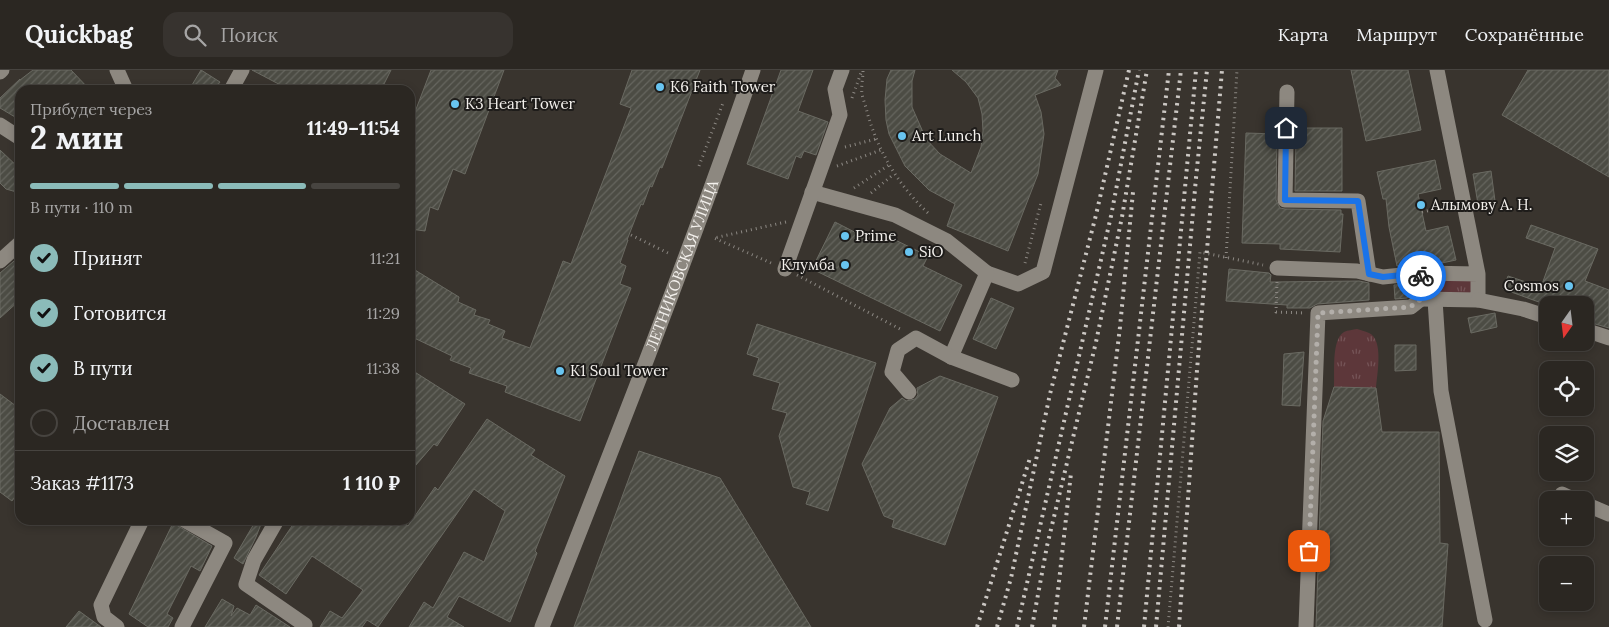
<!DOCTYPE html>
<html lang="ru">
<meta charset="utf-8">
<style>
:root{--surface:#2b2722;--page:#37332f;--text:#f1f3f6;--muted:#a6a5a5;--line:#474440;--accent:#8bbbb9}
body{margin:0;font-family:Lora,serif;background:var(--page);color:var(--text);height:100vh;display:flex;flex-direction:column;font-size:19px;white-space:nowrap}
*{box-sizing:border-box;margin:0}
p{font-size:16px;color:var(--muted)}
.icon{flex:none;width:28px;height:28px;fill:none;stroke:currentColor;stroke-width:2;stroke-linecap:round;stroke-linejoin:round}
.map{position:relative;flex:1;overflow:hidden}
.drawer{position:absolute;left:15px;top:15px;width:400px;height:440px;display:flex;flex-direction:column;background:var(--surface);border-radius:15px;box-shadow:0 2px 8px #0003,0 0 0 1px var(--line)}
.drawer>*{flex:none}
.needle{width:32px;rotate:194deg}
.controls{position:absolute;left:1539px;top:226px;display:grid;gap:10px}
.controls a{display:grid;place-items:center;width:55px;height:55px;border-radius:10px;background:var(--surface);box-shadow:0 2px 8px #0003,0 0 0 1px var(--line);font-size:25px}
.pin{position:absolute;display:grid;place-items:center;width:42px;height:42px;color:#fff;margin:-21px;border-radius:10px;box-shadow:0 2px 8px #0006}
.courier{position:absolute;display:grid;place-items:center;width:50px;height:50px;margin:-25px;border:4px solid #1a73e8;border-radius:50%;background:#fff;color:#222;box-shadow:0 1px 6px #0007}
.headline em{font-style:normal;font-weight:700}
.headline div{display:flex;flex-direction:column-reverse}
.headline{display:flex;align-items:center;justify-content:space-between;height:85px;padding:0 15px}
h1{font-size:32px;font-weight:700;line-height:38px}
.bar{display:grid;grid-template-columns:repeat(4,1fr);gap:8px 5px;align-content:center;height:60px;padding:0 15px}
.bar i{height:6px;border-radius:4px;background:var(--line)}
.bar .on{background:var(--accent)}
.bar p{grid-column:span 4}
.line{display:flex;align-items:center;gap:12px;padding:0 15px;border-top:1px solid var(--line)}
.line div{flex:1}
ol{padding:0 15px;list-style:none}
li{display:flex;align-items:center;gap:15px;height:55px}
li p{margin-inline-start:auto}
li .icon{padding:5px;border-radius:50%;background:var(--accent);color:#111;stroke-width:4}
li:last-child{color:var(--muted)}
li i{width:28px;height:28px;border:2px solid var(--line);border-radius:50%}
header{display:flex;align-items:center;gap:30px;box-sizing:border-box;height:70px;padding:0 25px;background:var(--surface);border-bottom:1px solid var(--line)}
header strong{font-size:24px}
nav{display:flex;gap:28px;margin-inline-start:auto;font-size:18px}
.search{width:350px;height:45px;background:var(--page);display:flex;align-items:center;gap:12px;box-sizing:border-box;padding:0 18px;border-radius:15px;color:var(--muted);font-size:19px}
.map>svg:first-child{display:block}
</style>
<header>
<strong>Quickbag</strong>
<div class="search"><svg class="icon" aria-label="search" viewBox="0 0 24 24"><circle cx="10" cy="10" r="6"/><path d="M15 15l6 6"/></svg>Поиск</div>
<nav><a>Карта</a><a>Маршрут</a><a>Сохранённые</a></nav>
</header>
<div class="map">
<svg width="1609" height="557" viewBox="0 0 1609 557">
<defs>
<pattern id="grass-tufts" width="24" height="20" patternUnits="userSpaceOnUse" patternTransform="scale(1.25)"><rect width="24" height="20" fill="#5d373a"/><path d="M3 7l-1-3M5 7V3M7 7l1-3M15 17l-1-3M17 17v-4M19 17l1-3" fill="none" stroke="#755457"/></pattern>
<pattern id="building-hatch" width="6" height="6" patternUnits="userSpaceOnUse" patternTransform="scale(1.25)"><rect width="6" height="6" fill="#4c4c44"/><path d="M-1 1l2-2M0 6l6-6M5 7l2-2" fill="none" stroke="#66665f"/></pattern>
</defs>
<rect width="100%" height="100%" fill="#39342e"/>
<path fill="url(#grass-tufts)" d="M1425,210L1474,211V223L1429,225Z
M1357,259C1360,260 1365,261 1369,263C1384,270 1377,304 1376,318L1334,317C1335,303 1331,270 1344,262C1348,260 1353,260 1357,259Z"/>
<path fill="url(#building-hatch)" stroke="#6a6a62" d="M33,0H71L90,20H20V50L0,38V28L20,9V10Z
M201,0L220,12L214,20H189Z
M252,0H391L381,20H290Z
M431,0H504L465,104L453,99L438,140L430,137L425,161L410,159V55Z
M632,0H700L662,98L660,97L652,117L650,116L643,135L641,134L627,170H628L620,193L626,196L620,214L631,218L580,351L505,322L507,316L469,303L471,298L450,290L452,286L410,266V197L459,227L458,232L476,240L474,245L490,250L488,254L505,261L502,268L530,278L563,191L571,194L631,38L620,34Z
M781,0H813L798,41L828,52L816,85L804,81L801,88L796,86L788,109L747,94Z
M891,0H915L912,11V37L926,69L940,84L971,103L981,77L983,61L982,44L978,28L966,12L952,0H1058L1055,8L1061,15L1035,25L1041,42L1044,64L1038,104L1008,181L947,156L955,134L929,120L905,96L889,64L886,50L885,30L887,9Z
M1351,0H1408L1421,60L1366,71Z
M1528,0H1609V107L1502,45Z
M1302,58H1342V121H1295L1296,65H1302Z
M1246,63L1277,64L1276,130L1280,138L1285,139L1341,140V144H1343L1340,182L1280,179V174L1242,173Z
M0,80L20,99V123L6,119L0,113Z
M1435,90L1441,119L1418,124L1426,161L1448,156L1456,190L1437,194H1420L1397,196L1389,157L1386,129H1383L1377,102Z
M1491,101L1495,131L1478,134L1473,104Z
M835,152L874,172L879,162L928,186L923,196L962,215L940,261L812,199Z
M1531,155L1598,179L1585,211L1609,220V258L1585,251V235H1547L1503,219L1508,206L1541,217L1555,178L1526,168Z
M20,186V230L0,248V203Z
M1229,199L1269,203L1271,205L1270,212L1359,211L1369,213V230L1317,234L1310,238H1287V235L1226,231Z
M1409,214L1410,226L1407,228L1395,229L1394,215Z
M991,228L1014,238L996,279L973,269Z
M1495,243L1497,257L1471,263L1468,248Z
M757,254L876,293L828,441L806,434L810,422L793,417L779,366L787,343L772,339L780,313L753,305L759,288L747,284Z
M1395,275H1416V300L1395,301Z
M1304,282L1300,336L1282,335L1284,284Z
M410,299L465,334L437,376L434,374L410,402Z
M940,306L998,327L945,475L892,457L894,450L884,446L862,394L890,338L902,328L906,331L915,329L918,325L917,318Z
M1334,317L1376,318L1382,362H1439L1440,473L1448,474L1442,557H1316L1323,351Z
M0,324L20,339V420L12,431L0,422Z
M487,349L535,380L531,385L565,406L535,481L537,483L510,552L459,526L447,547L464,557H409L424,532L433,538L464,482L484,492L505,441L474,419L378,557L367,550L362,557H320L330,541L342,548L363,520L312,486L286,524L259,505L296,450H400L408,456L435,417L438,420Z
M639,381L720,408L811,557H574Z
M255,452L261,454L256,467L243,494L234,488Z
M173,453L212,476L200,501L191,496L167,544L173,548L168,557H148L129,544Z
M222,529L234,536L231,546L237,538L250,545L256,535L290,557H205Z
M79,541L101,557H66Z"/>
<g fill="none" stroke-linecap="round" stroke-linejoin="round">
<path stroke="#8c8883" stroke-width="3" stroke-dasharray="1 4" stroke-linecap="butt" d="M863,1C863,8 861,16 862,24C863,30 866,36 867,42C878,81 898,115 928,143
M852,28L862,0
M845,77L876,69
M699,96L723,33
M837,96L881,80
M854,118L889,95
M871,123L894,104
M1422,142L1449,136
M631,165L670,184
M1226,188L1237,0
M771,193L714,168L786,152
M1025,193L1041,133
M797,205L902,260
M1277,212L1276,242L1305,243
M1168,557L1200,182L1263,195"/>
<g stroke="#8d8880" stroke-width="15">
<path d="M117,0L126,20"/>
<path d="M1437,0L1478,204V230L1421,229V203L1478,204"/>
<path d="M0,2L2,0"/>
<path d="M231,20L242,0"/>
<path d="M1287,22L1285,130L1358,131L1369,204"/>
<path d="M0,55L20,68"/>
<path d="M812,122L895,145L947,171L987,203L1018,214L1043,202L1096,0"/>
<path d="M0,191L20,173"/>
<path d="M1277,198L1357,201L1383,207L1421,203"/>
<path d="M785,199L840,45L835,19L842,0"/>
<path d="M1435,230L1441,321L1485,550"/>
<path d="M1478,230L1523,239L1548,247"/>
<path d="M1585,260L1609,268"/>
<path d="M951,287L987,203"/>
<path d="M909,322L892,302L898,280L916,268L951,287L1012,310"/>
<path d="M1562,424L1575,430"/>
<path d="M1585,434L1609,444"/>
<path d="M277,450L254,490L246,514L305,555L303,557"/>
<path d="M117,557L104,547L101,535L142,450"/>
<path d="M182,557L225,473L184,450"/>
<path id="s1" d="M542,557C615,372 688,188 753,0"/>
<path d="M1306,557L1318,243L1411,237L1421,229"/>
</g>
<path stroke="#cbc7c3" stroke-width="4" stroke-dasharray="2.5 5" stroke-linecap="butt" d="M977,557L1030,388
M997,557L1011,508L1050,324L1096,145L1129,0
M1017,557L1111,146L1139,0
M1032,557L1047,476L1096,272L1122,147L1147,0
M1054,557L1071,403
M1084,557L1120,257L1133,122
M1105,557L1169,0
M1117,557L1181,0
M1144,557L1196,0
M1156,557L1196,108L1207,0
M1179,557L1197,300L1222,0"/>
</g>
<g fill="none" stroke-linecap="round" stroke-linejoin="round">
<path stroke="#b3afaa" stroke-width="5" stroke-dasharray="0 9" d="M1309,481L1318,243L1410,237L1421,229V206"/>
<path stroke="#1a73e8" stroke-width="6" d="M1286,58L1285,130L1358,131L1369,204L1383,207L1421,203V206"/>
</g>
<g fill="#68c4f0" stroke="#1e1c1a" stroke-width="2">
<circle cx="660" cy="17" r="5"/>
<circle cx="455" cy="34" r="5"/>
<circle cx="902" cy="66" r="5"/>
<circle cx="1421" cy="135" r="5"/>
<circle cx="845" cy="166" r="5"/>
<circle cx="909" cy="182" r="5"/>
<circle cx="845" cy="195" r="5"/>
<circle cx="1569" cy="216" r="5"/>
<circle cx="560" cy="301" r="5"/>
</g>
<g text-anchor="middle" stroke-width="4" stroke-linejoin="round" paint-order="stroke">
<g font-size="15" fill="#f4f1ed" stroke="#1e1c1a" text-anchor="start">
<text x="670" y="22">К6 Faith Tower</text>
<text x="465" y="39">К3 Heart Tower</text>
<text x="912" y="71">Art Lunch</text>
<text x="1431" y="140">Алымову А. Н.</text>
<text x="855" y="171">Prime</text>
<text x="919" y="187">SiO</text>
<text x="835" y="200" text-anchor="end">Клумба</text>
<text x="1559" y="221" text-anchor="end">Cosmos</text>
<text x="570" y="306">К1 Soul Tower</text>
</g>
<g font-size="15" fill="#f4f1ed" stroke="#1e1c1a">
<text dy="5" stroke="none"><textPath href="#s1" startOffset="388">ЛЕТНИКОВСКАЯ УЛИЦА</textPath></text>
</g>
</g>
</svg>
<div class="controls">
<a><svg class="needle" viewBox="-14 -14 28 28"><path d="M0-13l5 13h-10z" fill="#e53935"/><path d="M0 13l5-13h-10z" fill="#a6a5a5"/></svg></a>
<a><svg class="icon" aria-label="locate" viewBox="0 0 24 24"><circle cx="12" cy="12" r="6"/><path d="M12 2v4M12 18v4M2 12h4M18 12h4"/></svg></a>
<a><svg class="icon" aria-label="layers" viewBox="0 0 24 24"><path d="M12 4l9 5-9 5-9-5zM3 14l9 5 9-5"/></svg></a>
<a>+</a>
<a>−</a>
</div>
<div class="pin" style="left:1309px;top:481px;background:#ea580c"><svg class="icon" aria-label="bag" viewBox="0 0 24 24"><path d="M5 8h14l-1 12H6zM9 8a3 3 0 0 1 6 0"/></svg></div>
<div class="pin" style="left:1286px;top:58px;background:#1f2937"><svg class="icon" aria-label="home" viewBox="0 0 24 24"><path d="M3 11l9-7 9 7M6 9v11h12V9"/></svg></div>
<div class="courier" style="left:1421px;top:206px"><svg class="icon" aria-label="bike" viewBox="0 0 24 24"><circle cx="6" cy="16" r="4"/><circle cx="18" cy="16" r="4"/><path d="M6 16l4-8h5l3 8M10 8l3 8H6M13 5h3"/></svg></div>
<section class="drawer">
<div class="headline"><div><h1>2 мин</h1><p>Прибудет через</p></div><em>11:49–11:54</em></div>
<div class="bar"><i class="on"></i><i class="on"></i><i class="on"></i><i></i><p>В пути · 110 m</p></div>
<ol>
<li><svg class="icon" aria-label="check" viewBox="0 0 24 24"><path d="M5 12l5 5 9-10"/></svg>Принят<p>11:21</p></li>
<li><svg class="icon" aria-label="check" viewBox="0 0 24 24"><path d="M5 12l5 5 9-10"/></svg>Готовится<p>11:29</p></li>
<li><svg class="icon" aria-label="check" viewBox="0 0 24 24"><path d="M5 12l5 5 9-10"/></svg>В пути<p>11:38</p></li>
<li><i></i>Доставлен</li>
</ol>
<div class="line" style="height:65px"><div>Заказ #1173</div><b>1 110 ₽</b></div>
</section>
</div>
